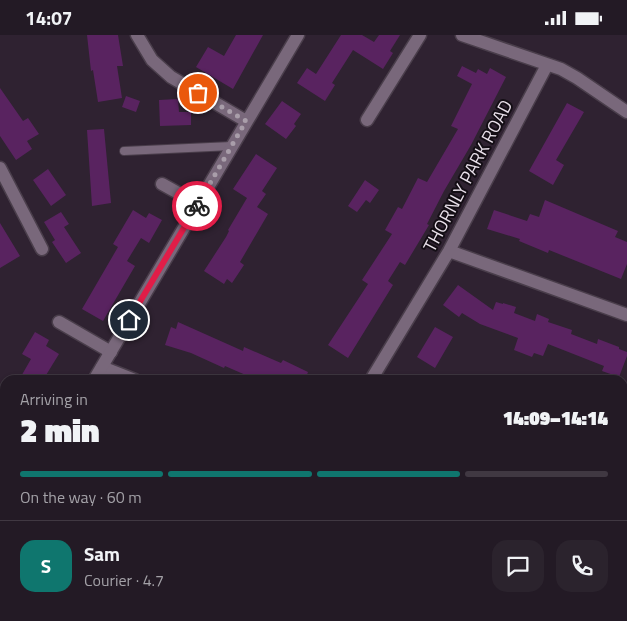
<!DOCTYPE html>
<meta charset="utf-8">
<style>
:root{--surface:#231a25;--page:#2b232d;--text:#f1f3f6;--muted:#a3a1a7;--line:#403842;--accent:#0f766e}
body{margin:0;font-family:"Titillium Web",sans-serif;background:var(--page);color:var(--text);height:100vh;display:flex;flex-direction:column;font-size:19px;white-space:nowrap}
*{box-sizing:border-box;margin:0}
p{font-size:16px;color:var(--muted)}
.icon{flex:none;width:28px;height:28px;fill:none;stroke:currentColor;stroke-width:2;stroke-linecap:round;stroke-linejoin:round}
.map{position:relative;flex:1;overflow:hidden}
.side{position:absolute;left:0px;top:340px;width:628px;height:246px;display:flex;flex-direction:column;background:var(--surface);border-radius:15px 15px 0 0;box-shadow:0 1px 4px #0004,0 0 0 1px var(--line)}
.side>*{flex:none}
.pin{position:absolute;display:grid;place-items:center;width:42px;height:42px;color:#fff;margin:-21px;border:2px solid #fff;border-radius:50%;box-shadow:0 1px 5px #0007}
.courier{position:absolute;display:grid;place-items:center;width:50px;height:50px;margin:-25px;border:4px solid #e11d48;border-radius:50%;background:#fff;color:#222;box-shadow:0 1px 6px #0007}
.overview em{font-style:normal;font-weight:800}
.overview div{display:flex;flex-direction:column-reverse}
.overview{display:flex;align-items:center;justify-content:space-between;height:85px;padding:0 20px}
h1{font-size:32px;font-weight:800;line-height:38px}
.bar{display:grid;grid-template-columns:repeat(4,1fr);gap:8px 5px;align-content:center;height:60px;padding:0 20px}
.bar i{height:6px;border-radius:4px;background:var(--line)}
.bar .selected{background:var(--accent)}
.bar p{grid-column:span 4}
.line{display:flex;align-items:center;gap:12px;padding:0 20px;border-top:1px solid var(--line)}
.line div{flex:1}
.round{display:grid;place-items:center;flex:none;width:52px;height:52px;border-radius:15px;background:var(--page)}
.status{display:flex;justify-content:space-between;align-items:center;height:35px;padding:0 25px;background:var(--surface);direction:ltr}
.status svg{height:14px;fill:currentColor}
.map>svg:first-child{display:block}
</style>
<div class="status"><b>14:07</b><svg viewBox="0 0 49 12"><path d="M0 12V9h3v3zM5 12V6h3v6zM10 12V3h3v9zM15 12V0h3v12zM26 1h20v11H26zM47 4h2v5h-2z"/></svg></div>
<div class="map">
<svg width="627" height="586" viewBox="0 0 627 586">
<rect width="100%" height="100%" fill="#2f2231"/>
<path fill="#266424" d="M25,581H102L101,586H25Z"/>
<path fill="#592360" d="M87,0H118L123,31H117L122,63L98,67L93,35L91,36Z
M236,0H263L233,54L196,32L208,12L224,21Z
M341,0H362L374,7L379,0H400L390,16L393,18L383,34L353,15L332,48L335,50L325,66L297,48L307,33L316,39Z
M462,31L476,38L478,34L487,39L490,33L506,42L471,110L444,156L427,189L429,190L405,230L400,227L388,246L393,250L348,323L328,310L368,249L362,245L392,199L385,195L398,172L402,174L418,143L427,147L458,94L451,91L472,49L457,41Z
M0,53L23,86L28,83L39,99L27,106L32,114L16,125L0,101Z
M126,61L140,66L136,77L122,72Z
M178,64L179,77H191V90L160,91L159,65Z
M282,66L301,79L294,89L296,91L286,104L265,89Z
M567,68L584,77L556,125L564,130L553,150L529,136Z
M104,94L111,168L92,171L87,95Z
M256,119L277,133L262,156L266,159L257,172L268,179L240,227L244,230L232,248L227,244L224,249L204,236L226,202L229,196L228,195L247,163L233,154Z
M48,134L66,160L51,171L33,145Z
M365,145L379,155L370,168L366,165L357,177L348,171Z
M545,165L618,196L615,202L627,207V229L621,244L549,215L548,218L519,206L520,204L487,194L494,175L527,186L530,179L539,182Z
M133,175L146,183L149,178L162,185L149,208L141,203L127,226L135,231L103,286L82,274L118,212L113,209Z
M61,177L69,189L64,192L81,218L66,228L52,207L55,205L44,187Z
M0,188L20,221L0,233Z
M458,250L493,275L496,267L503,269V268L516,272L514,278L535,286L537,279L549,284L548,287L572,295L571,299L597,309L598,304L619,312V314L627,317V321L619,342L602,336L604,331L548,309L543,321L534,318L532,322L514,315L518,303L480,289L462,278L459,282L443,270Z
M178,287L243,316L244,312L281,328L283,325L308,337L305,345H257L225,331L224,333L191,318L165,310L171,292L176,294Z
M435,292L453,302L435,333L417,322Z
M35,297L49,305L46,311L59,319L43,345H19L31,324L22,319Z"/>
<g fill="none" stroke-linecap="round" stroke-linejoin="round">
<g stroke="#4a3e4b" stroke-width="10">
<path id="service" d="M124,116L232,111"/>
</g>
<g stroke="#4a3e4b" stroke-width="15">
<path id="minor" d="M137,0L152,25L171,42L246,86
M462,0L561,34L577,43L627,77
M367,85L420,0
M0,133L42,214
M162,149L198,169
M449,216L627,280
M59,287L111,317
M102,332L135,345
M371,345L449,216L547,30
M622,546L627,548
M306,586L309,581"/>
</g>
<g stroke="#4a3e4b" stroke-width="15">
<path id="secondary" d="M94,345L298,0
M0,501L5,493"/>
</g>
<use href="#service" stroke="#79687b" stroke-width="8"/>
<use href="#minor" stroke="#79687b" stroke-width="12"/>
<use href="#secondary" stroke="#79687b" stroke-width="12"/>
</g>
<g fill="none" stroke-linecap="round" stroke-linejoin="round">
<path stroke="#a99eaa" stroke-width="5" stroke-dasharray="0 9" d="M197,171L246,86L198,58"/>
<path stroke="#e11d48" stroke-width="6" d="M129,285L197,171"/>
</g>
<g text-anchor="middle" stroke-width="4" stroke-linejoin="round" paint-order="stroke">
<g font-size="18" fill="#eae1eb" stroke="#140e15">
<text transform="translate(468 141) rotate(-62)" y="6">THORNLY PARK ROAD</text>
</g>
</g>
</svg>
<div class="pin" style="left:198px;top:58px;background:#ea580c"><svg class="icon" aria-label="bag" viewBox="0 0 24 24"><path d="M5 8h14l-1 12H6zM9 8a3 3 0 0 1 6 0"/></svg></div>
<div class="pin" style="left:129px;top:285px;background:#1f2937"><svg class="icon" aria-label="home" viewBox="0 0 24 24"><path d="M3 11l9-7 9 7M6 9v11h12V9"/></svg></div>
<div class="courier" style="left:197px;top:171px"><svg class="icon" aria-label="bike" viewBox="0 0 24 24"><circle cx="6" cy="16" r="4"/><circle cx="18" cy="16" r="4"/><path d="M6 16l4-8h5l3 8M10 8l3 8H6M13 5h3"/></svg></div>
<section class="side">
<div class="overview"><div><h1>2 min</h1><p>Arriving in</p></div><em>14:09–14:14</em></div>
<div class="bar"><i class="selected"></i><i class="selected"></i><i class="selected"></i><i></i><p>On the way · 60 m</p></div>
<div class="line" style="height:90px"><b class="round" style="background:var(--accent);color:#fff">S</b><div><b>Sam</b><p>Courier · 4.7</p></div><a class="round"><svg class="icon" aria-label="chat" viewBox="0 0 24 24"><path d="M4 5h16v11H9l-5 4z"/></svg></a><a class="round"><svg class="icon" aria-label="phone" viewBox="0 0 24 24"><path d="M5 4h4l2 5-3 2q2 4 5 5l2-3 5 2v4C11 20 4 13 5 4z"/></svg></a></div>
</section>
</div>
